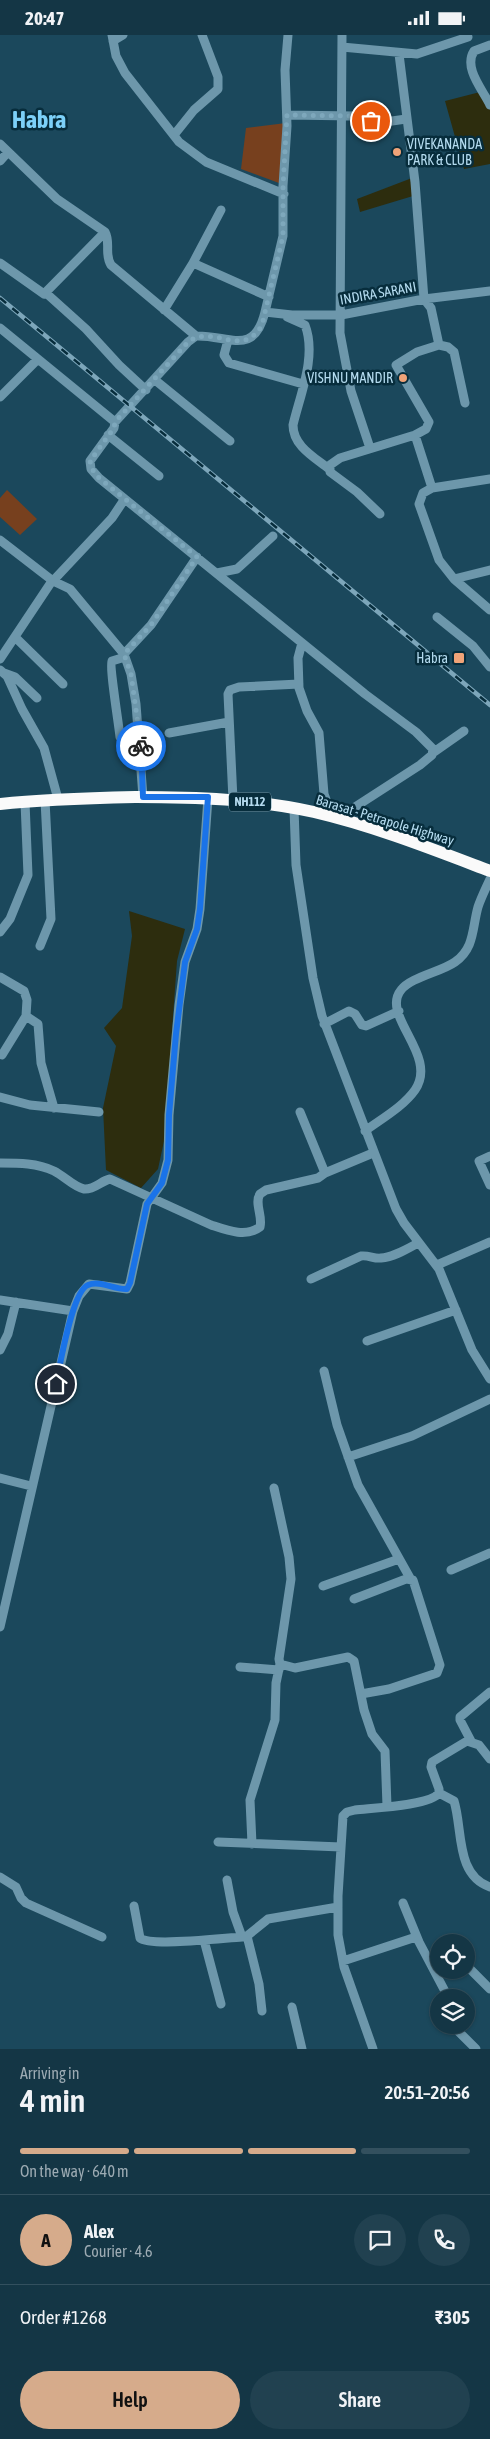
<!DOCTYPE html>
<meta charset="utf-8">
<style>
:root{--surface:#143645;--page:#214150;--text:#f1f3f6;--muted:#9dabb3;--line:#33505e;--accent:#d6ab8b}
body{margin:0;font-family:"Asap Condensed",sans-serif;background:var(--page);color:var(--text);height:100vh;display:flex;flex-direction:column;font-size:19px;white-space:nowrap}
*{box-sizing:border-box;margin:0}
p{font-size:16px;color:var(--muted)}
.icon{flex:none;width:28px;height:28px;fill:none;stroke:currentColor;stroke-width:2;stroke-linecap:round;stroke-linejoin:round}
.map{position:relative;height:2014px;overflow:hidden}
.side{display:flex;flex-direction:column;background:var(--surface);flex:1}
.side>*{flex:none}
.fabs{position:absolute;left:430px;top:1899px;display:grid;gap:10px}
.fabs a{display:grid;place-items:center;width:45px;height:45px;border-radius:50%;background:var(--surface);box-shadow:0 1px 4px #0004,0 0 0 1px var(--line);font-size:25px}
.pin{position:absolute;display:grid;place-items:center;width:42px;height:42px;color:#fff;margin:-21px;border:2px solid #fff;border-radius:50%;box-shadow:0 1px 5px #0007}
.courier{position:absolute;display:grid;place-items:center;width:50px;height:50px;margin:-25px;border:4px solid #1a73e8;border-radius:50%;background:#fff;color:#222;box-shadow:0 1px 6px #0007}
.overview em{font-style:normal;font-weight:600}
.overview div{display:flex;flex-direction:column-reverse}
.overview{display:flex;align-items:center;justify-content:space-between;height:85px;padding:0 20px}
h1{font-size:32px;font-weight:600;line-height:38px}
.bar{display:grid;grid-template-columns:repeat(4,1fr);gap:8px 5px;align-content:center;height:60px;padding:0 20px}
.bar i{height:6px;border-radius:4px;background:var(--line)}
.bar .current{background:var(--accent)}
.bar p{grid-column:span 4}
.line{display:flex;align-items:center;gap:12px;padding:0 20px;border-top:1px solid var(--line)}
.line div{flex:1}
.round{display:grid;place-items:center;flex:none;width:52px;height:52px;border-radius:26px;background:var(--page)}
.action{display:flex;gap:10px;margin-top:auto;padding:10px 20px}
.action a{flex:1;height:58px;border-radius:30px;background:var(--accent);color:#111;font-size:20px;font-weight:600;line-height:58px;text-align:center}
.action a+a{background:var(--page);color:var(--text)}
.status{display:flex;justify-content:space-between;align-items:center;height:35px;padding:0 25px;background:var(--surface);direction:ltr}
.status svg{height:14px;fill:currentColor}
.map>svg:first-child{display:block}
</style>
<div class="status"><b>20:47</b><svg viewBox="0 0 49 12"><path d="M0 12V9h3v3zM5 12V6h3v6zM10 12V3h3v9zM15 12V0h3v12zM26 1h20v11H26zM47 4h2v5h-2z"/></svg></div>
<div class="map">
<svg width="490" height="2014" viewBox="0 0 490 2014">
<rect width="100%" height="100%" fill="#1b485c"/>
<path fill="#77401e" d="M286,88L279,148L241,134L246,93Z
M7,455L37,484L20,500L0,482V463Z"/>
<path fill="#2d2d0e" d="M484,56L490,75V129L464,134L445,66Z
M412,143L413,161L360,177L357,164Z
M129,876L185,894L177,926L164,1106L158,1134L141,1153L106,1135L103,1073L116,1011L104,993L122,973L132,901Z"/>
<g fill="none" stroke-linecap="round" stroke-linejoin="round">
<path stroke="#6d97ab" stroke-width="9" d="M112,0L116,21L125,38L179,107L206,127L284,159
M342,0L340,298L351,356L370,413
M113,6L123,0
M490,10L474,16C463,33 483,55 490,70
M342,12L417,19L468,2
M399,19L415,147L424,264
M287,80L355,81L378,88L406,84
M174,100L194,75L218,54V42L202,0
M0,109L57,164L105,197C111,208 104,219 111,230L196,301
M0,126L8,117
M0,228L44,259L105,197
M193,228L269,262
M46,258L86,294L119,330L146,355
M424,264L431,273L439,310L417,317L396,330L429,387L426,394L415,400L432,453L423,458L419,469L439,525L454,544L490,575
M164,275L193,228L221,175
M265,277L283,201V151L287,91L285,35L288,0
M287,282L305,290C317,321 300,360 293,390C293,411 314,422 329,434
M0,293L115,387L114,393L90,426L91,434L99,443L365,659L416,697L433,714L432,720L420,730L338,783
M228,305L224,320L229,328L303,349
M439,310L448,312L454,317L465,368
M155,345L230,406
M0,362L38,324
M115,387L188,307L196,301C229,300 254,322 265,277L292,280H341L424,264L490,256
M108,400L159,441
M432,453L490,444
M380,479L357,457L330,437V430L340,423L415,400
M0,505L53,546L70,554L124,619L131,639L136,669L143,762
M217,538L237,534L273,501
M454,544L490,535
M437,582L473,611L490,632
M16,603L63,649
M302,608L298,623L299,653L307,676L319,698L324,759L327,767L344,779
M124,619L151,590L197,522
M0,624L50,549L112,483L124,465
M0,635L7,641L22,674L44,713L58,764
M4,638L15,642L37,663
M169,698L229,687
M120,702C119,691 109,630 112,626L125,622
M434,717L464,696
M233,765L228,659L230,655L239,652L299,649
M294,773L296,830L313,943L322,981L396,1174L404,1188L439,1234L472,1315L490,1344
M0,897L10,884L28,840L25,767
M40,911L51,884L45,765
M0,942L24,956L27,965L26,981L38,989L41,1028L54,1073
M324,989L349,976L355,979L362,990L366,991L399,976
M2,1020L26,981
M0,1062L30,1070L99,1077
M365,1096C381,1084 403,1072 415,1055C439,1020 380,981 401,955C411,942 441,937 455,927C475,913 472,893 478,872C481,863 486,853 490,844
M490,1121L479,1126L490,1150
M0,1128C19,1128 37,1128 54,1136C64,1141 74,1152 84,1154C94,1155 101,1146 110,1144L211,1190C226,1195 246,1203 260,1192C263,1181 254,1168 260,1159L266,1155L318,1143L325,1138L300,1077
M325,1138L373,1118
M437,1230L490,1207
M311,1244L361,1221C369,1220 374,1224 381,1223C394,1222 407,1214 418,1208
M0,1265L73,1276
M367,1306L456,1275
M0,1315L8,1299L16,1267
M324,1336L337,1390L358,1450L410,1543
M348,1422L412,1401L490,1364
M0,1443L31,1451
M274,1453L289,1522L291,1544L279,1624L280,1629L295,1633L348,1622L354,1626L364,1675L372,1699L385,1716L387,1771
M451,1535L490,1518
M323,1551L399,1524
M354,1564L406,1544L413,1545L440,1630L437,1638L389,1654L361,1659
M0,1592L73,1276L79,1261L89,1249L127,1254L130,1248L147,1169L162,1148L168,1125L169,1080L179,970L185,927L197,894L200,874L208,763
M240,1632L279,1635
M471,1706L460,1685V1682L490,1657
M439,1758L454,1766C463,1794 455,1840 490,1852
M218,1807L341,1812
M252,1809L250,1765L275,1685L276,1648L280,1629
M0,1842L16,1852L21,1863L26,1868L102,1902
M227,1845L233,1877L242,1902
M403,1868L419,1907L448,1962
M134,1871L140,1903C151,1912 224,1903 242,1902L247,1901L268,1884L338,1872
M247,1901L259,1949L262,1976
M204,1905L221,1969
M343,1926L416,1902
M466,1930L490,1954
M292,1972L302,2014
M458,1990L459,1997L476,2014
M373,2014L344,1932L338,1900V1861L343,1781L347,1777L355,1775C371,1773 430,1771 439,1758V1754L431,1732L432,1727L467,1706L479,1710L490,1724"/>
<path stroke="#fafafa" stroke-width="12" d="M0,769C45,764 91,763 136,762C196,762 255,764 314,777C374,791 432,814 490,836"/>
<g stroke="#7da6ba" stroke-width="4.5">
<path id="rail" d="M0,263L490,670"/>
</g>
<use href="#rail" stroke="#072d3c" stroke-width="2.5" stroke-dasharray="8" stroke-linecap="butt"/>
</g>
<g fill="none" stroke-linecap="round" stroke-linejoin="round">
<path stroke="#7ea8bc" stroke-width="5" stroke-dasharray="0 9" d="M141,711L131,639L124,619L151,590L197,522L99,443L92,434L90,426L114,393L115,387L188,307C214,288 242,325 262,290L283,201V151L287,80L355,81L371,86"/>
<path stroke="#1a73e8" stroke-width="6" d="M56,1349C60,1331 72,1256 88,1250C100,1245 115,1255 127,1254L130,1248L147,1169L162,1148L168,1125L169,1080L176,999L185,927L197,894L200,874L208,762H143L141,711"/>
</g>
<g fill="#f0a378" stroke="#072d3c" stroke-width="2">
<circle cx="397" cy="117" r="5"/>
<circle cx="403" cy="343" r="5"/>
<rect x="453" y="617" width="12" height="12" rx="2.5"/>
</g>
<g text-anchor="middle" stroke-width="5" stroke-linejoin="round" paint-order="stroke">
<rect fill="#072d3c" stroke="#80a7b9" stroke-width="1" x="229" y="757.5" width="42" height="19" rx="4"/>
<g font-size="12" font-weight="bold" fill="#b4dbef">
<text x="250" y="771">NH112</text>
</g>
<g font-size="14" fill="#b4dbef" stroke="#072d3c" text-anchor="end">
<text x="407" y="114" text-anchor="start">VIVEKANANDA<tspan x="407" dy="16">PARK &amp; CLUB</tspan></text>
<text x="393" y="348">VISHNU MANDIR</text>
<text x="448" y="628">Habra</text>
</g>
<g font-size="14" fill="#b4dbef" stroke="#072d3c">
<text transform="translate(378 258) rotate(-10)" y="5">INDIRA SARANI</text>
<text transform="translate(385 785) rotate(17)" y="5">Barasat - Petrapole Highway</text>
</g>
<g font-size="24" font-weight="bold" fill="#7cd0f8" stroke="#072d3c">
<text x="39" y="93">Habra</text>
</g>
</g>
</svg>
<div class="fabs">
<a><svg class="icon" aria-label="locate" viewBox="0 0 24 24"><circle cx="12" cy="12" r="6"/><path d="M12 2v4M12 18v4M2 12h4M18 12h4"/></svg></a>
<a><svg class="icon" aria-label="layers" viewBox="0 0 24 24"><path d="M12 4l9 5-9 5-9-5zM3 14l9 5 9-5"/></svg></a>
</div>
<div class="pin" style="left:371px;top:86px;background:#ea580c"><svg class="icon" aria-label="bag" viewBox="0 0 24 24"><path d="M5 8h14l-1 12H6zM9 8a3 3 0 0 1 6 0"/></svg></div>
<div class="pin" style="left:56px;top:1349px;background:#1f2937"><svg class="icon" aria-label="home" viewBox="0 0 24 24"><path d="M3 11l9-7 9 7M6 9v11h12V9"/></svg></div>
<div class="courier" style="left:141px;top:711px"><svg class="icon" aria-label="bike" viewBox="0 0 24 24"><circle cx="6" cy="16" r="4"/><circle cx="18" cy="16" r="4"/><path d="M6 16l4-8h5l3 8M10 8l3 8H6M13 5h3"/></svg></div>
</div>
<section class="side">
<div class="overview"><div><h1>4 min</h1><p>Arriving in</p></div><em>20:51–20:56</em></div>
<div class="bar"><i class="current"></i><i class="current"></i><i class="current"></i><i></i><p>On the way · 640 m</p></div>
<div class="line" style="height:90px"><b class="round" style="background:var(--accent);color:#111">A</b><div><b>Alex</b><p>Courier · 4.6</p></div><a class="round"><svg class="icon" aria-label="chat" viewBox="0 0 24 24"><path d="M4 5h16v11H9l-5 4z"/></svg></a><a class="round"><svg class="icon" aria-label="phone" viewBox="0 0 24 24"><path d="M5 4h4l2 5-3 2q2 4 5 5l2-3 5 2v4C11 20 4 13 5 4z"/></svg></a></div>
<div class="line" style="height:65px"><div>Order #1268</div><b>₹305</b></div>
<div class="action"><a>Help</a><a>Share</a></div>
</section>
